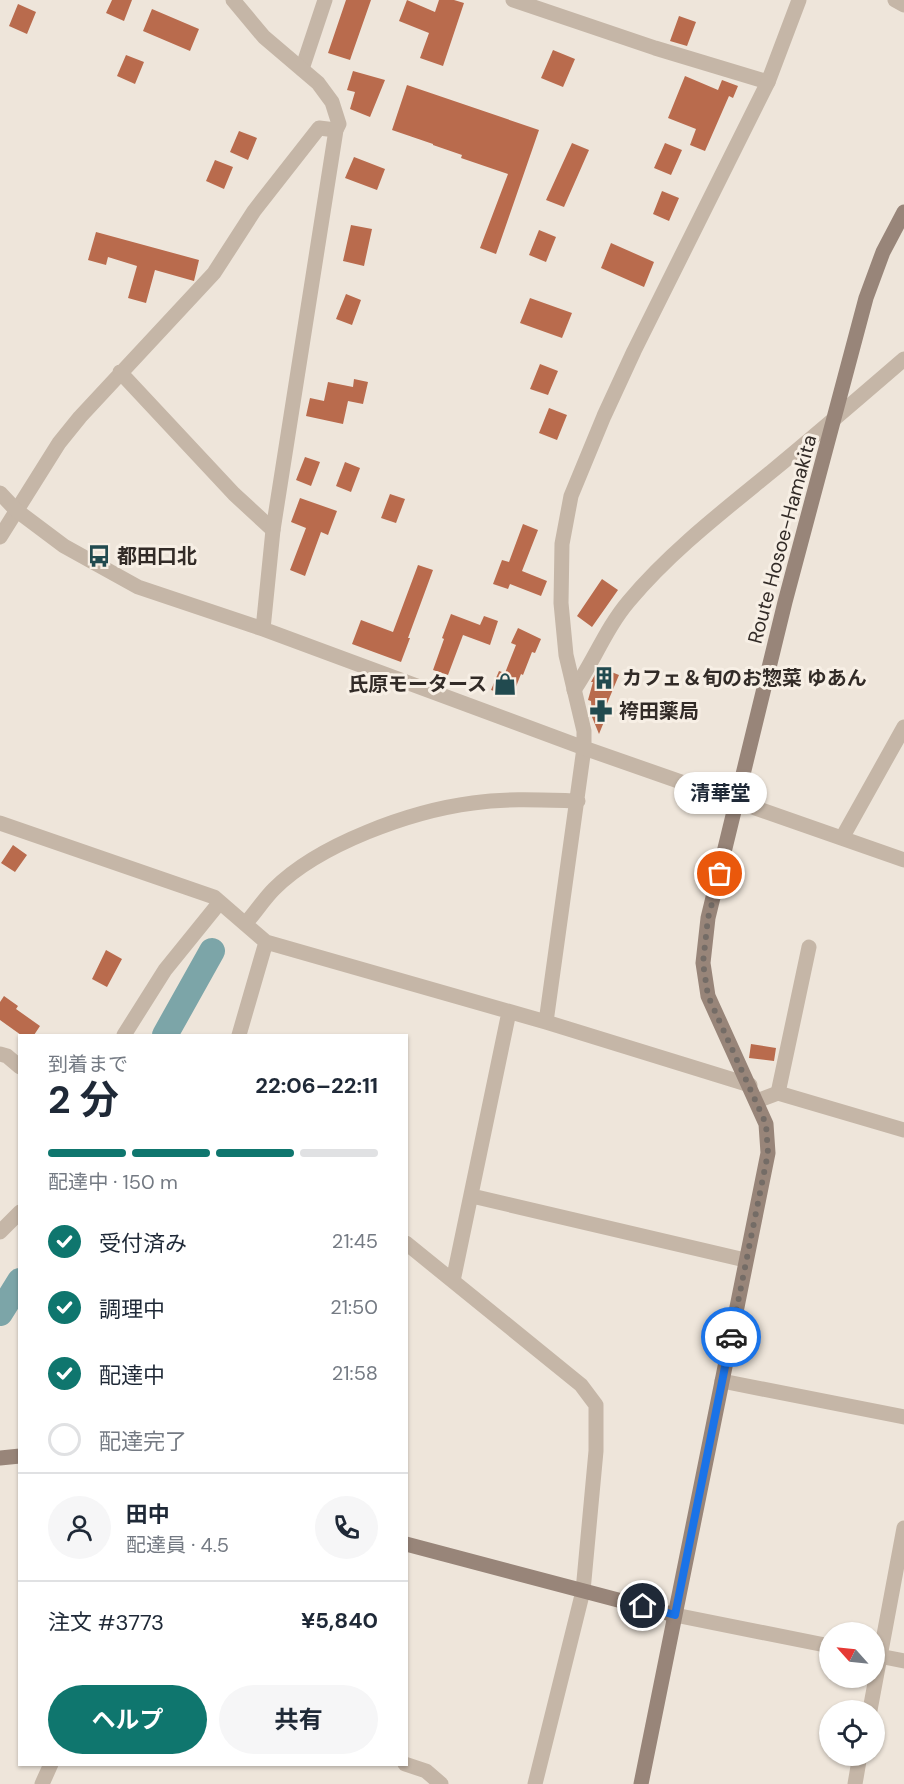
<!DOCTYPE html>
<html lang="ja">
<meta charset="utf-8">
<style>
:root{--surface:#fff;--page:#f6f6f7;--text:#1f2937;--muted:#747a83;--line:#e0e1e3;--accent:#0f766e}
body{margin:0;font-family:"DM Sans","Noto Sans JP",sans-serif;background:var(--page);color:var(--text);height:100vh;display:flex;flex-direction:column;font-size:22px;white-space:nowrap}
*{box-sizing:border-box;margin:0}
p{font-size:20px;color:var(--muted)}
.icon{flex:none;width:33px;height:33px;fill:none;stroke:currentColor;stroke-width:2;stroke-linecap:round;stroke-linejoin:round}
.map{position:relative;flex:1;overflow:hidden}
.side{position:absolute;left:18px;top:1034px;width:390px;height:732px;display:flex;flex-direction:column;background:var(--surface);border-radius:0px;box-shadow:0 2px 4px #0004}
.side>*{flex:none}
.needle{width:39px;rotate:297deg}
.tools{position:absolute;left:819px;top:1622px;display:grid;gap:12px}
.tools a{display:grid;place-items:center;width:66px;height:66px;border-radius:50%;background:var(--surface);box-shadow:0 2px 4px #0004;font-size:30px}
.pin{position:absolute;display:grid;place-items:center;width:51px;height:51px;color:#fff;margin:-26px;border:3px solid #fff;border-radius:50%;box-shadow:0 2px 6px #0007}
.courier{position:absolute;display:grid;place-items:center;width:60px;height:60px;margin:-30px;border:4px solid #1a73e8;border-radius:50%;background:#fff;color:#222;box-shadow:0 2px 8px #0007}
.bubble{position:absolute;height:42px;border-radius:21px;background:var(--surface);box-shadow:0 2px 4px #0004;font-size:20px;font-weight:700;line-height:42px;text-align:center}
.overview em{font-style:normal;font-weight:700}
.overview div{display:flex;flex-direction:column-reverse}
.overview{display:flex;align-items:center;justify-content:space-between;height:102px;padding:0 30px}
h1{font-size:39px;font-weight:700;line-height:45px}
.bar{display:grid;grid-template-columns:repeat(4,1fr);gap:9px 6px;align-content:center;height:72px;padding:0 30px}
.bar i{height:8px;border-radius:4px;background:var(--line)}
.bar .on{background:var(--accent)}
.bar p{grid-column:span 4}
.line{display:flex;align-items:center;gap:15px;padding:0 30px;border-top:2px solid var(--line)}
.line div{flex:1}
.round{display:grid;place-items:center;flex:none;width:63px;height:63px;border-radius:32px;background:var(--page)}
ol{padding:0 30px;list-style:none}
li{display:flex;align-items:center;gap:18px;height:66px}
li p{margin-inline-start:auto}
li .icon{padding:6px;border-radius:50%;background:var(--accent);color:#fff;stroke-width:4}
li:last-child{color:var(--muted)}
li i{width:33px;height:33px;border:3px solid var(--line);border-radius:50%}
.button{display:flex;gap:12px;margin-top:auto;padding:12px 30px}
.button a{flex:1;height:69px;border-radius:36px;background:var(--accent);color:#fff;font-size:24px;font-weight:700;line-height:69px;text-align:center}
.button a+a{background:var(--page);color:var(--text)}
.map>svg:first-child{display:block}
</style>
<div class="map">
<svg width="904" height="1784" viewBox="0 0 904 1784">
<rect width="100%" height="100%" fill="#eee5da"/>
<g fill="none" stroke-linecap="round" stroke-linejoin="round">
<path stroke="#7ca5a8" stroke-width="26" d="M165,1035L212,951
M0,1313L20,1281"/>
</g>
<path fill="#b96b4d" d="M112,0H132L124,21L106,13Z
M346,0H371L350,60L328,53Z
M407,0L435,12L439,0H454L464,3L443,66L420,58L429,33L399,21Z
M18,4L36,12L27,34L9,26Z
M152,9L199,29L190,51L143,31Z
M679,16L696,22L687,46L670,41Z
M553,50L575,59L563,87L541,78Z
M126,55L144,62L135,84L117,76Z
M353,71L385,80L370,117L350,109L355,92L347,90Z
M685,76L718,90L722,80L738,86L733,98L729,96L705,151L690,145L696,129L668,118Z
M407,85L539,130L496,254L480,248L508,174L461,158L462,155L433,145V144L392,130Z
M239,131L257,138L248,160L230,152Z
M572,143L589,150L564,207L546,200Z
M665,143L682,150L671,175L654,168Z
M354,157L385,169L377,190L345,178Z
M215,160L233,167L224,189L206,181Z
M662,191L679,198L669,221L653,214Z
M351,225L372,229L364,266L343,261Z
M539,230L556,237L546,262L529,255Z
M96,232L199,260L194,281L155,270L146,303L128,298L137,266L108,257L106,265L88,260Z
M611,243L654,262L644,287L601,268Z
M346,294L361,300L352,325L336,319Z
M530,298L572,313L562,338L520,323Z
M540,364L558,371L548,395L530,389Z
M354,379L368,382L363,404L348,401L343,424L306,416L310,398L324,401L328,382L353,387Z
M549,408L567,415L557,440L539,433Z
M305,457L320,462L311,486L296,480Z
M345,462L360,468L351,492L336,486Z
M390,494L405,499L396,523L381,518Z
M300,498L337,511L328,535L321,532L305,576L290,570L306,528L291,522Z
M523,524L538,530L522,571L547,581L541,596L510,584L508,589L493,584L502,560L509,562Z
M418,565L433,570L408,638H410L401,662L352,644L361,620L393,632Z
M602,579L618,590L592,627L577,616Z
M451,614L480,625L484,616L498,621L490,645L463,635L448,675L433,670L444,639L442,638Z
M518,628L541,639L535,653L532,652L523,675L521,674L512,697L491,690L499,671L505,673L516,645L511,643Z
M599,667L619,675L606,706L610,707L599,734L592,717L591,701L588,700L593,682H591Z
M13,845L27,855L15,872L1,863Z
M106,950L122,959L107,987L92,979Z
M4,996L18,1006L16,1009L40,1026L34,1035H21L0,1020V1002Z
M751,1044L776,1048L774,1061L749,1058Z"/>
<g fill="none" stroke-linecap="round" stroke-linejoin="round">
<path stroke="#c5b6a7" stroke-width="15" d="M513,0L655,48L768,82
M895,0L904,5
M302,69L325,0
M120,372L234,494L273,530
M0,537L59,443L80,417L214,273L254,211L319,128L336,130
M574,690C594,661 606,628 629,601C670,552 722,512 771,472C816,435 860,397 904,359
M0,823L214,897L266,942L546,1022L750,1085
M245,924C255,913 264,899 274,889C319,844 411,811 473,803C507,798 543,800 578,801
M546,1022L584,748
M124,1035L165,970L220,902
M239,1035L266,942
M0,1054L7,1056L20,1067
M778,1093L809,947
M472,1196L745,1260
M0,1232L20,1212
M406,1243L581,1385L596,1405V1451L583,1591L535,1784
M453,1281L509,1012
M722,1381L904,1417
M870,1710L904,1528
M405,1764L426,1771L441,1784
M42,1784L51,1764
M855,1784L860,1755"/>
<path stroke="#c5b6a7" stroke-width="15" d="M233,0L264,37L318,83L332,102L339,124L336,130L273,530L263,629
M0,493L16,510L64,546L138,587L263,629L584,748L904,860
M584,748V731L566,655L561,603L562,544L571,496L604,416L634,351L768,82L799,0
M842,838L904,727
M757,1101L778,1093L904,1130
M675,1615L830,1646
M874,1655L904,1661"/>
<path stroke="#988579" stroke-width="15" d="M0,1458L20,1456
M406,1544L675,1615
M641,1784L768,1153L766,1124L708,996L703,963L708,918L785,602L866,298L883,252L904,212"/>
</g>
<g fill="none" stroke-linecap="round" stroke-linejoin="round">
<path stroke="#746c66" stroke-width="6" stroke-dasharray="0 10.8" d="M720,874L708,918L703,963L708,996L766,1124L768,1153L731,1337"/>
<path stroke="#1a73e8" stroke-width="8" d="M643,1606L675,1615L731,1337"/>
</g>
<defs>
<g id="bus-bare" transform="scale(1.8)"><path d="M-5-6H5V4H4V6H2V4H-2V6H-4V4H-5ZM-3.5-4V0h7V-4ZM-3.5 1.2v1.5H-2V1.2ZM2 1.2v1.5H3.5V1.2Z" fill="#214a4f" stroke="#f7efe5" stroke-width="2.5" paint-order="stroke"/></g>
<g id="building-bare" transform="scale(1.8)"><path d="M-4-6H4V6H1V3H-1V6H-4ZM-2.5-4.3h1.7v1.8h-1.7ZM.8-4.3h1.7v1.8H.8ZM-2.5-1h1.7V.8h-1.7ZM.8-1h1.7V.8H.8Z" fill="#214a4f" stroke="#f7efe5" stroke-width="2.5" paint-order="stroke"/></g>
<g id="shop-bare" transform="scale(1.8)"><path d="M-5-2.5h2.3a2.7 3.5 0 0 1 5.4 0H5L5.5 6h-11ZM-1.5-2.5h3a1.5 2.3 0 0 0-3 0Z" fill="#214a4f" stroke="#f7efe5" stroke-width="2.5" paint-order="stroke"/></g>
<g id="pharmacy-bare" transform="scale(1.8)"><path d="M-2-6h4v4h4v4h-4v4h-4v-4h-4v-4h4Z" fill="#214a4f" stroke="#f7efe5" stroke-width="2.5" paint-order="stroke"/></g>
</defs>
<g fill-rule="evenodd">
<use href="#bus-bare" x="99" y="556"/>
<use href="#building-bare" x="604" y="678"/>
<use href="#shop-bare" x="505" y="684"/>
<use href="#pharmacy-bare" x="601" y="711"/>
</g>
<g text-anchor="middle" stroke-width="6" stroke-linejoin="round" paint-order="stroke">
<g font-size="20" fill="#322b27" stroke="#f7efe5">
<text transform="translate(782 539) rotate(-75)" y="7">Route Hosoe-Hamakita</text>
</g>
<g font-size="20" font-weight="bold" fill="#322b27" stroke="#f7efe5" text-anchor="start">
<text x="117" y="563">都田口北</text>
<text x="622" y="685">カフェ＆旬のお惣菜 ゆあん</text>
<text x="487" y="691" text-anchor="end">氏原モータース</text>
<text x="619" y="718">袴田薬局</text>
</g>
</g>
</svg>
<div class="tools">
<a><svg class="needle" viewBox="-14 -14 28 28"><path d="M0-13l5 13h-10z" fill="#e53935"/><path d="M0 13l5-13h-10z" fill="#747a83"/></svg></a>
<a><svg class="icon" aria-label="locate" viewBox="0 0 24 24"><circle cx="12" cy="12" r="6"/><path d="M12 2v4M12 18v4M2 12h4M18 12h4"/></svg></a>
</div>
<div class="pin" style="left:720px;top:874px;background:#ea580c"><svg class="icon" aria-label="bag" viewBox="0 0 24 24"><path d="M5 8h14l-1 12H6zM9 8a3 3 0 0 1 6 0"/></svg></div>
<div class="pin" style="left:643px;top:1606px;background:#1f2937"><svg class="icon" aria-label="home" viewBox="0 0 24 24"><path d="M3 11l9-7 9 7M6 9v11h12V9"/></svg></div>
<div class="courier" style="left:731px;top:1337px"><svg class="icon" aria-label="car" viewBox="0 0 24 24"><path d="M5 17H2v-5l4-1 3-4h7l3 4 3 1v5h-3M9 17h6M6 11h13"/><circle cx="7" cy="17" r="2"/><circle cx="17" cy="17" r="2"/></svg></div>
<div class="bubble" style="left:674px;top:772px;width:93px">清華堂</div>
<section class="side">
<div class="overview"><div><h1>2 分</h1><p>到着まで</p></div><em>22:06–22:11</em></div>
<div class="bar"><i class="on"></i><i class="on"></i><i class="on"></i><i></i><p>配達中 · 150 m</p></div>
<ol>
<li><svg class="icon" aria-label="check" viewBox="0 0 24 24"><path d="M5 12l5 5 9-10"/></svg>受付済み<p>21:45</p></li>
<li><svg class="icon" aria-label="check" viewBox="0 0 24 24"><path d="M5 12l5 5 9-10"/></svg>調理中<p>21:50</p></li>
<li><svg class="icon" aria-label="check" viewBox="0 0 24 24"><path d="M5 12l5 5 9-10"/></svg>配達中<p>21:58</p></li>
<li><i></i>配達完了</li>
</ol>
<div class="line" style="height:108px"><a class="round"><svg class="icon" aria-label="person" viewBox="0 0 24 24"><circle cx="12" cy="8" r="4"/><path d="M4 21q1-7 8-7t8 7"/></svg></a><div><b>田中</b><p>配達員 · 4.5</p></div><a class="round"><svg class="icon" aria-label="phone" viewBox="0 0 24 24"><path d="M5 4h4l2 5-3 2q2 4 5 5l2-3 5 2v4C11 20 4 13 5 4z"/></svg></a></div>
<div class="line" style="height:78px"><div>注文 #3773</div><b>¥5,840</b></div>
<div class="button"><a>ヘルプ</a><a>共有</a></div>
</section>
</div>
